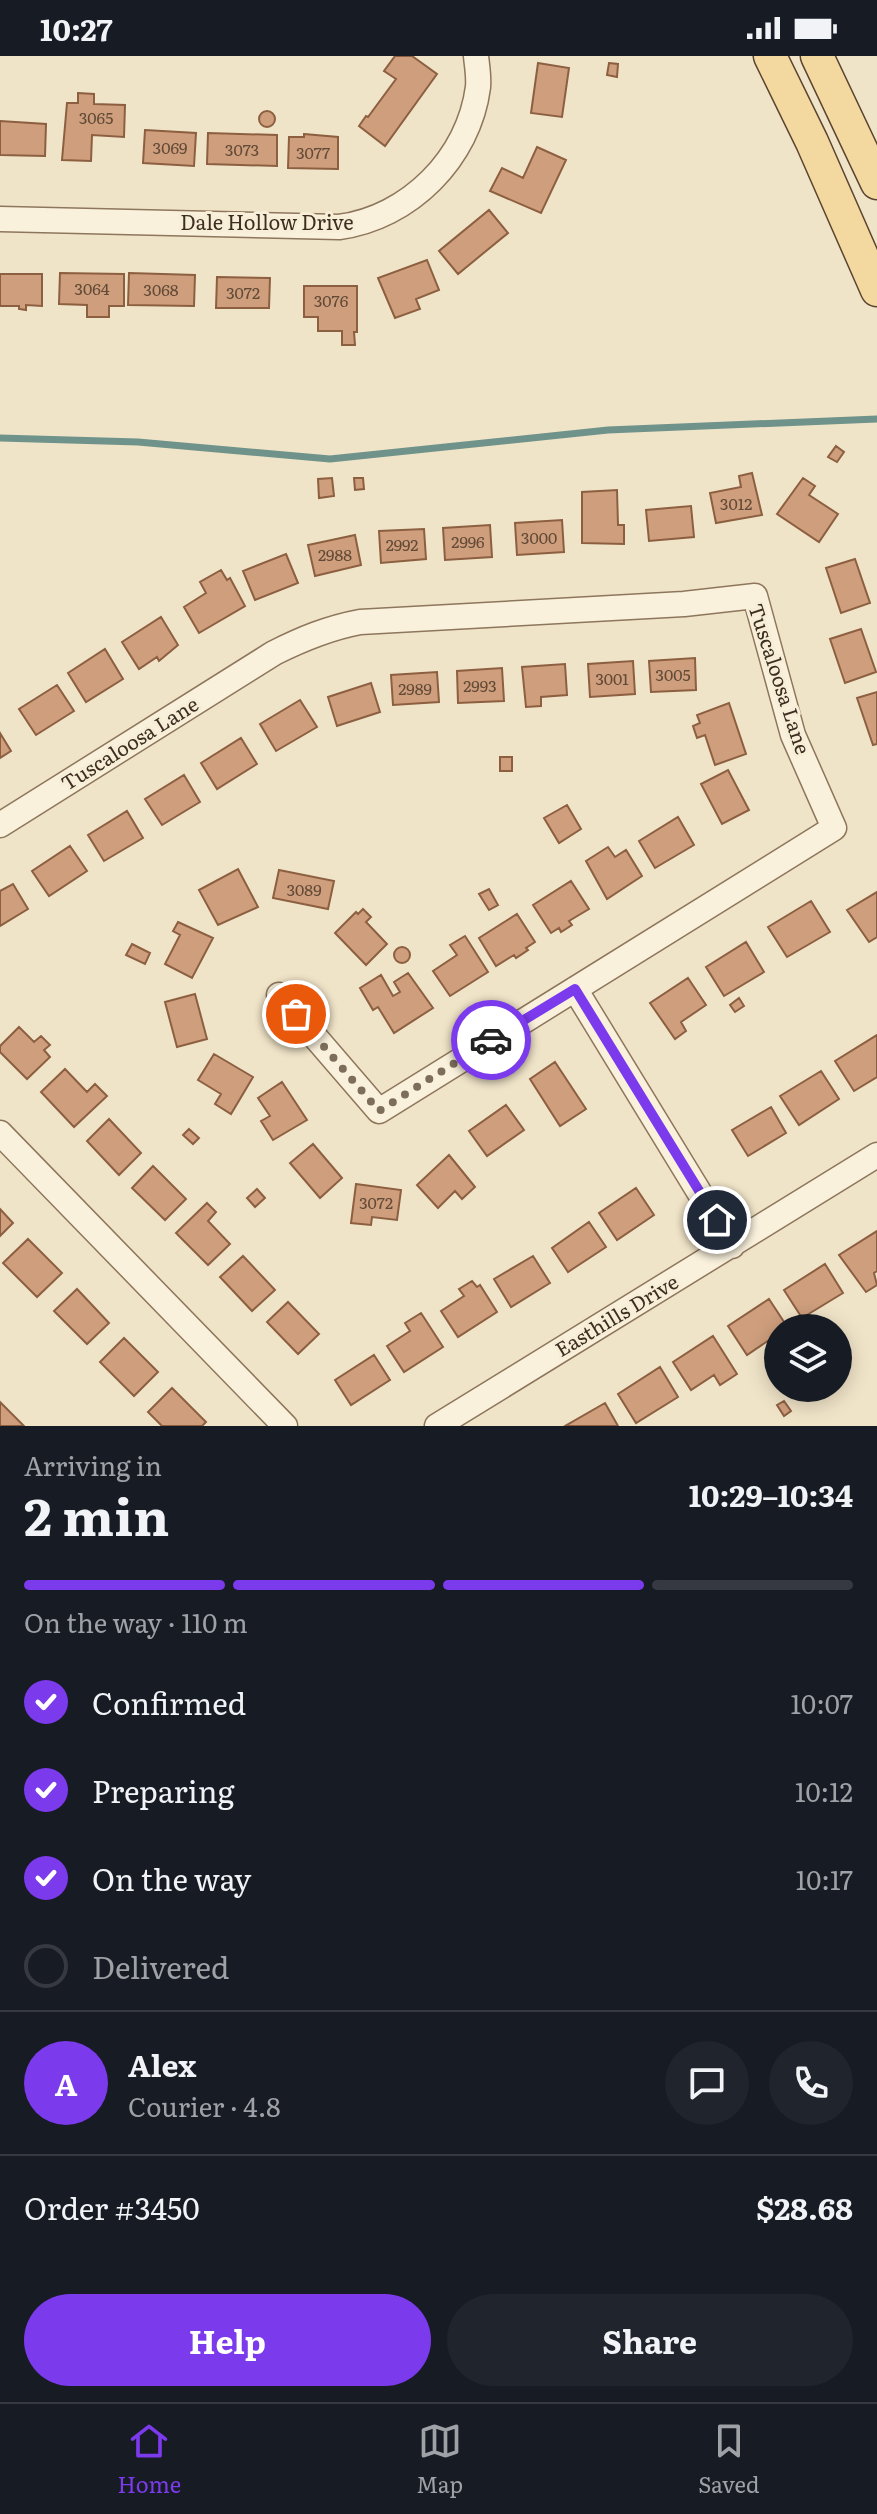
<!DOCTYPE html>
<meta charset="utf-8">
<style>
:root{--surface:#171b24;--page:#20242c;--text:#f1f3f6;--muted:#9ea1a6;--line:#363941;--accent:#7c3aed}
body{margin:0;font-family:Literata,serif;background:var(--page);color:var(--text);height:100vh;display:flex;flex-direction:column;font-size:30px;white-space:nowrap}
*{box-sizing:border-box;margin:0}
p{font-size:26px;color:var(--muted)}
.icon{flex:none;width:44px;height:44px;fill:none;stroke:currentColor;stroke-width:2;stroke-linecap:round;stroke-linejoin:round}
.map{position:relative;height:1370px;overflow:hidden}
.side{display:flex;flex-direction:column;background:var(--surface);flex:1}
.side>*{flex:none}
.fabs{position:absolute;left:764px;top:1258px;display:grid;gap:16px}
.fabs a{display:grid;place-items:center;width:88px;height:88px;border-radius:50%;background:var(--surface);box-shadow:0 4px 20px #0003;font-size:40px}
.pin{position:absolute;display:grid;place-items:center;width:68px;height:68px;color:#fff;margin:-34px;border:4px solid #fff;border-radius:50%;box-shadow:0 2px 8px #0007}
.courier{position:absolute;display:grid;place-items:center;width:80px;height:80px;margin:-40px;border:6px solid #7c3aed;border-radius:50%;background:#fff;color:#222;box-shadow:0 2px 10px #0007}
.summary em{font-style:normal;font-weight:700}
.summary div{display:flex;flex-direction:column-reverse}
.summary{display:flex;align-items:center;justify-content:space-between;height:136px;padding:0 24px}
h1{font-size:52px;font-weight:700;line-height:60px}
.bar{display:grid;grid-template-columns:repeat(4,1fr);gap:12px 8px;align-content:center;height:96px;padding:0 24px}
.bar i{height:10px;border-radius:6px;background:var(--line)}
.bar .selected{background:var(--accent)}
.bar p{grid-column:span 4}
.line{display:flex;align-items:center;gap:20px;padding:0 24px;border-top:2px solid var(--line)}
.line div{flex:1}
.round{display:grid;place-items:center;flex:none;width:84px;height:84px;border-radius:42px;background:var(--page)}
ol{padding:0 24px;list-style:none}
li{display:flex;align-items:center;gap:24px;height:88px}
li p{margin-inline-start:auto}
li .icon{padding:8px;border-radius:50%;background:var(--accent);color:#fff;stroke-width:4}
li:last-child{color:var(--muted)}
li i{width:44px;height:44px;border:4px solid var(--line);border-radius:50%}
.primary-button{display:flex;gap:16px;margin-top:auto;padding:16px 24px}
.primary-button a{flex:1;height:92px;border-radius:48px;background:var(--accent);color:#fff;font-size:32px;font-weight:700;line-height:92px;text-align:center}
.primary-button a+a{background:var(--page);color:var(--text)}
.status{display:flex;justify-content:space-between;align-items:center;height:56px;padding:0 40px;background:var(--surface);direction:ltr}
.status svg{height:22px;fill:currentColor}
.dock{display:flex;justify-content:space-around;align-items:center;height:112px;border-top:2px solid var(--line);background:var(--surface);font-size:22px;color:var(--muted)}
.dock a{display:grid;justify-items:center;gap:4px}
.dock .selected{color:var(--accent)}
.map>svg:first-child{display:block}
</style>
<div class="status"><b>10:27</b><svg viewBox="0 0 49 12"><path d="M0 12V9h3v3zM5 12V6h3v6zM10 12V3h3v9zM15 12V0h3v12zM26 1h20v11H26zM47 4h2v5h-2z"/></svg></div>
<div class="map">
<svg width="877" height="1370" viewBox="0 0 877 1370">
<rect width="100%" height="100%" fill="#f0e4c8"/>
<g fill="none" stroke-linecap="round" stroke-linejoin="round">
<path stroke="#6f938a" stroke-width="7" d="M0,382L138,386L330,403L608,374L877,363"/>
</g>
<path fill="#cf9f7d" stroke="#8d5f41" stroke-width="2" d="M395,0H412L437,18L385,90L359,70L366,60L368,61L396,23L384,15Z
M538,7L569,12L562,61L531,57Z
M609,7L618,8L617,21L607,19Z
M78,37L94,38V48L125,49L124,81L92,79L91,105L62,104L67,47H78Z
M259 63a8 8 0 1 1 16 0a8 8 0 1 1-16 0Z
M0,65L46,68L45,100L0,99Z
M145,74L196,77L194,110L143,107Z
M208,77L277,79V110L207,108Z
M304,78L338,81V113L288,112L289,81H304Z
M537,91L566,104L541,157L490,135L502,112L523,122Z
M489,154L508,177L458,218L439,195Z
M427,204L439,234L416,243L420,253L395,262L378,222Z
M60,217L124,218V250H109V261H87V249L59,248Z
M129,217L195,219L194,250L128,249Z
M0,218H42V250L26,249V254L19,253V250H0Z
M217,221L270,222L269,252H216Z
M304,230H357V276H354L355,289H342V275H318V261H304Z
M836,390L844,396L837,406L828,401Z
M752,417L762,459L716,467L710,437L741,431L739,420Z
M332,422L334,440L319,442L318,423Z
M354,422H363L364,433L355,434Z
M803,422L815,430L809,439L838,458L819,486L777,458Z
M617,434L618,469H624V488L582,487V436Z
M691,450L694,481L649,485L646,454Z
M562,464L564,496L517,499L515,467Z
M490,469L492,501L445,504L443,472Z
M424,473L426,503L381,507L379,475Z
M355,479L361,509L315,520L308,489Z
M286,498L298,527L255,544L243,515Z
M855,503L870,547L841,557L826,512Z
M221,514L227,524L230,522L245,550L199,577L184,551L206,537L200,526Z
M161,561L178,589L159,605L157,601L139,613L122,586Z
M861,573L876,616L845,627L830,583Z
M105,593L123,623L86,646L68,617Z
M695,602L696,634L651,636L649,605Z
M633,605L635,638L590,641L588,608Z
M565,608L567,639L541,641V650L526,651L522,611Z
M502,612L504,645L458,647L457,615Z
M437,616L439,646L393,649L391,619Z
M371,627L380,656L337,670L328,641Z
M57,629L74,655L36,679L19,653Z
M877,636V688L873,689L857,642Z
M300,644L317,671L276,695L260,668Z
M729,647L746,698L715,709L705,679L697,682L693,670L700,667L697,659Z
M0,677L11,695L0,702Z
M241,682L257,708L217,733L201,707Z
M500,701H512V715H500Z
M728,714L749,754L722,768L701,728Z
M184,719L200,746L162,769L145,743Z
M567,749L581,773L559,787L544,762Z
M127,755L143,782L104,805L88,779Z
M678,761L694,789L655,812L639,785Z
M70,790L87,815L49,840L32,815Z
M608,791L615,801L626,794L642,820L607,843L586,805Z
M238,813L258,851L218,869L199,834Z
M279,814L334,825L328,853L273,842Z
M571,825L589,853L569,865L572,869L561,876L559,872L551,877L533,849Z
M13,828L28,853L0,870V835Z
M489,833L498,849L489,854L479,838Z
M877,836V881L869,886L847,854Z
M811,845L830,876L787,901L768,871Z
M363,853L371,861L366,866L387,888L366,909L335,877L356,856L358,858Z
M517,858L535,886L526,892L528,894L516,902L514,899L496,910L479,882Z
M178,866L213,882L192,922L165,908L180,879L173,875Z
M465,880L488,916L450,940L433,915L457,899L450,889Z
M746,886L764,916L724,940L706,911Z
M132,888L150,897L145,908L126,899Z
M394 899a8 8 0 1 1 16 0a8 8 0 1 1-16 0Z
M408,917L433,952L394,977L378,951L373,954L360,932L381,919L393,940L400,936L394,926Z
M688,922L706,949L681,966L686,975L675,983L650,947Z
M195,938L207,983L177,991L165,946Z
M739,942L744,950L735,956L730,949Z
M19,971L34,986L41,980L50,989L44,994L50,1001L27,1023L0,996V990Z
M877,979V1021L854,1035L835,1005Z
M214,998L253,1021L231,1058L215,1048L221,1038L198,1024Z
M555,1006L586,1053L560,1070L530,1023Z
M65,1013L87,1036L95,1028L107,1040L74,1071L41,1036Z
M821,1015L839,1043L799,1069L780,1040Z
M282,1026L307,1064L273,1084L261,1065L270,1060L258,1042Z
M506,1049L524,1074L487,1100L469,1075Z
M771,1051L786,1077L748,1100L732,1074Z
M109,1063L141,1097L119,1119L87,1085Z
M189,1073L199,1082L193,1088L183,1079Z
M313,1088L342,1122L320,1142L290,1107Z
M449,1099L475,1131L462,1143L455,1135L438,1152L417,1129Z
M153,1110L186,1143L165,1164L132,1132Z
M356,1128L401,1134L397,1164L372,1161L371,1169L351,1167Z
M636,1132L654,1159L617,1184L599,1157Z
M257,1133L265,1142L255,1151L247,1142Z
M207,1147L216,1156L208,1165L230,1188L208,1209L176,1177Z
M0,1153L13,1167L0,1180Z
M589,1166L606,1191L568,1216L552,1192Z
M877,1175V1215L874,1217L877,1229L866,1236L839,1199Z
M28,1183L62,1217L37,1241L3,1207Z
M243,1200L275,1234L252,1255L220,1221Z
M533,1200L550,1227L511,1251L494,1223Z
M825,1208L843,1237L802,1262L784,1234Z
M472,1225L477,1231L480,1229L497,1256L458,1281L441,1255L464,1240L459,1233Z
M77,1233L109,1267L87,1288L54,1255Z
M769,1243L788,1272H778V1278L747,1299L728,1270Z
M288,1246L319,1278L298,1298L267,1266Z
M421,1257L443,1291L404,1316L387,1290L410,1275L405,1267Z
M713,1280L737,1318L720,1329L714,1319L691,1334L673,1306Z
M124,1282L158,1316L134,1340L100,1306Z
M374,1299L390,1324L351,1349L335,1324Z
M660,1311L678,1341L636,1367L618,1338Z
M172,1332L206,1366L202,1370H162L148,1356Z
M784,1345L791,1355L784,1360L777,1349Z
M0,1346L24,1370H0Z
M605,1347L618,1370H565Z"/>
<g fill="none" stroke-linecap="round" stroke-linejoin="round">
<g stroke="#8d765c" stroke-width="27">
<path id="minor" d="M0,163L339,171C409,162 469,102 478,31C479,21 477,10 476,0
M0,769L274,597C302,583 328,572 360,566L684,548L755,540L793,679L834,772L379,1055L279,939
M575,933L732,1190
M0,1077L285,1370
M437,1370L877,1099"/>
</g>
<g stroke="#5b4430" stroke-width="35">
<path id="major" d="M770,0L812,86L877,234
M817,0L877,127"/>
</g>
<use href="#minor" stroke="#faf1dc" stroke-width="24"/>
<use href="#major" stroke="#f3d9a0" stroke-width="32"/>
</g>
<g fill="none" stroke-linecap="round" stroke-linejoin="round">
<path stroke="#7c6e5b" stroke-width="8" stroke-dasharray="0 14.4" d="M296,958L379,1055L491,984"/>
<path stroke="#7c3aed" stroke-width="10" d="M491,984L575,933L717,1164"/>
</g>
<g text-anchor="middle" stroke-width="6" stroke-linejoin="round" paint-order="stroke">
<g font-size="16" fill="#624a37">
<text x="96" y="68">3065</text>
<text x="170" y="98">3069</text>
<text x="242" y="100">3073</text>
<text x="313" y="103">3077</text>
<text x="92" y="239">3064</text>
<text x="161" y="240">3068</text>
<text x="243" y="243">3072</text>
<text x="331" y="251">3076</text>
<text x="736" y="454">3012</text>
<text x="539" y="488">3000</text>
<text x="468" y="492">2996</text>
<text x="402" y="495">2992</text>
<text x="335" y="505">2988</text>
<text x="673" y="625">3005</text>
<text x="612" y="629">3001</text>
<text x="480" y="636">2993</text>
<text x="415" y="639">2989</text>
<text x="304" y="840">3089</text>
<text x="376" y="1153">3072</text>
</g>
<g font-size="20" fill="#3d2e20" stroke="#f7eed8">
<text x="267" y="174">Dale Hollow Drive</text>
<text transform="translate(779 623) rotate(72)" y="7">Tuscaloosa Lane</text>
<text transform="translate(130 688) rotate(-32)" y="7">Tuscaloosa Lane</text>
<text transform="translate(617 1260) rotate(-31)" y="7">Easthills Drive</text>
</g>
</g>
</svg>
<div class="fabs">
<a><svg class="icon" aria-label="layers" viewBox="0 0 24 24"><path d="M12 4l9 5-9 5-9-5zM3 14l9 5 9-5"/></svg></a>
</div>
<div class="pin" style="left:296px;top:958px;background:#ea580c"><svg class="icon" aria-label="bag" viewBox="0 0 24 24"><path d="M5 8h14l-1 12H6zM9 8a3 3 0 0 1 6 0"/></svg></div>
<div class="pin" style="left:717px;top:1164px;background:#1f2937"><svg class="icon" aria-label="home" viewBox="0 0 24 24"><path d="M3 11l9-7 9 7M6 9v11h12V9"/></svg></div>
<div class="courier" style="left:491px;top:984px"><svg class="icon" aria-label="car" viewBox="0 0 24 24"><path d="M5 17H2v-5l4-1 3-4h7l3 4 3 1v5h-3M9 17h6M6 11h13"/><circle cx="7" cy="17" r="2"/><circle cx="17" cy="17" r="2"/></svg></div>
</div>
<section class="side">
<div class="summary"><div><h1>2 min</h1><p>Arriving in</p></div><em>10:29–10:34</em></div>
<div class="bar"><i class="selected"></i><i class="selected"></i><i class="selected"></i><i></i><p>On the way · 110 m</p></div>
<ol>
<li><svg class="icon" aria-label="check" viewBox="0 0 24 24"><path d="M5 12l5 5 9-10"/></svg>Confirmed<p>10:07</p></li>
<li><svg class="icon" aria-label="check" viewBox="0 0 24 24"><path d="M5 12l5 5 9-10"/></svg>Preparing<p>10:12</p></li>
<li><svg class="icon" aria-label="check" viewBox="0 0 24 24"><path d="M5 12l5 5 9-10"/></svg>On the way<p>10:17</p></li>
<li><i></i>Delivered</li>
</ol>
<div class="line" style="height:144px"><b class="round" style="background:var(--accent);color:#fff">A</b><div><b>Alex</b><p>Courier · 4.8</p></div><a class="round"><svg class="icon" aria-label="chat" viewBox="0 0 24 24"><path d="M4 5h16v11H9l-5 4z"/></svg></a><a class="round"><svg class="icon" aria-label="phone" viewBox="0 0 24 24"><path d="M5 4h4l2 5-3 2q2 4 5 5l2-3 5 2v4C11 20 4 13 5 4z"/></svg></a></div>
<div class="line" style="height:104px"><div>Order #3450</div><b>$28.68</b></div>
<div class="primary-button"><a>Help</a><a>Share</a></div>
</section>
<nav class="dock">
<a class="selected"><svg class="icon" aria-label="home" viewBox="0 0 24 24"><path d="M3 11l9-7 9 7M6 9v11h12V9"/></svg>Home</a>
<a><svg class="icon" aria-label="map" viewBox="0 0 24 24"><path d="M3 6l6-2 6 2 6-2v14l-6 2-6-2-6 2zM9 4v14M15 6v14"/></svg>Map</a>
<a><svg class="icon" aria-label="saved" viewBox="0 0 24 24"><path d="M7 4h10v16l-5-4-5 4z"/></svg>Saved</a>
</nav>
